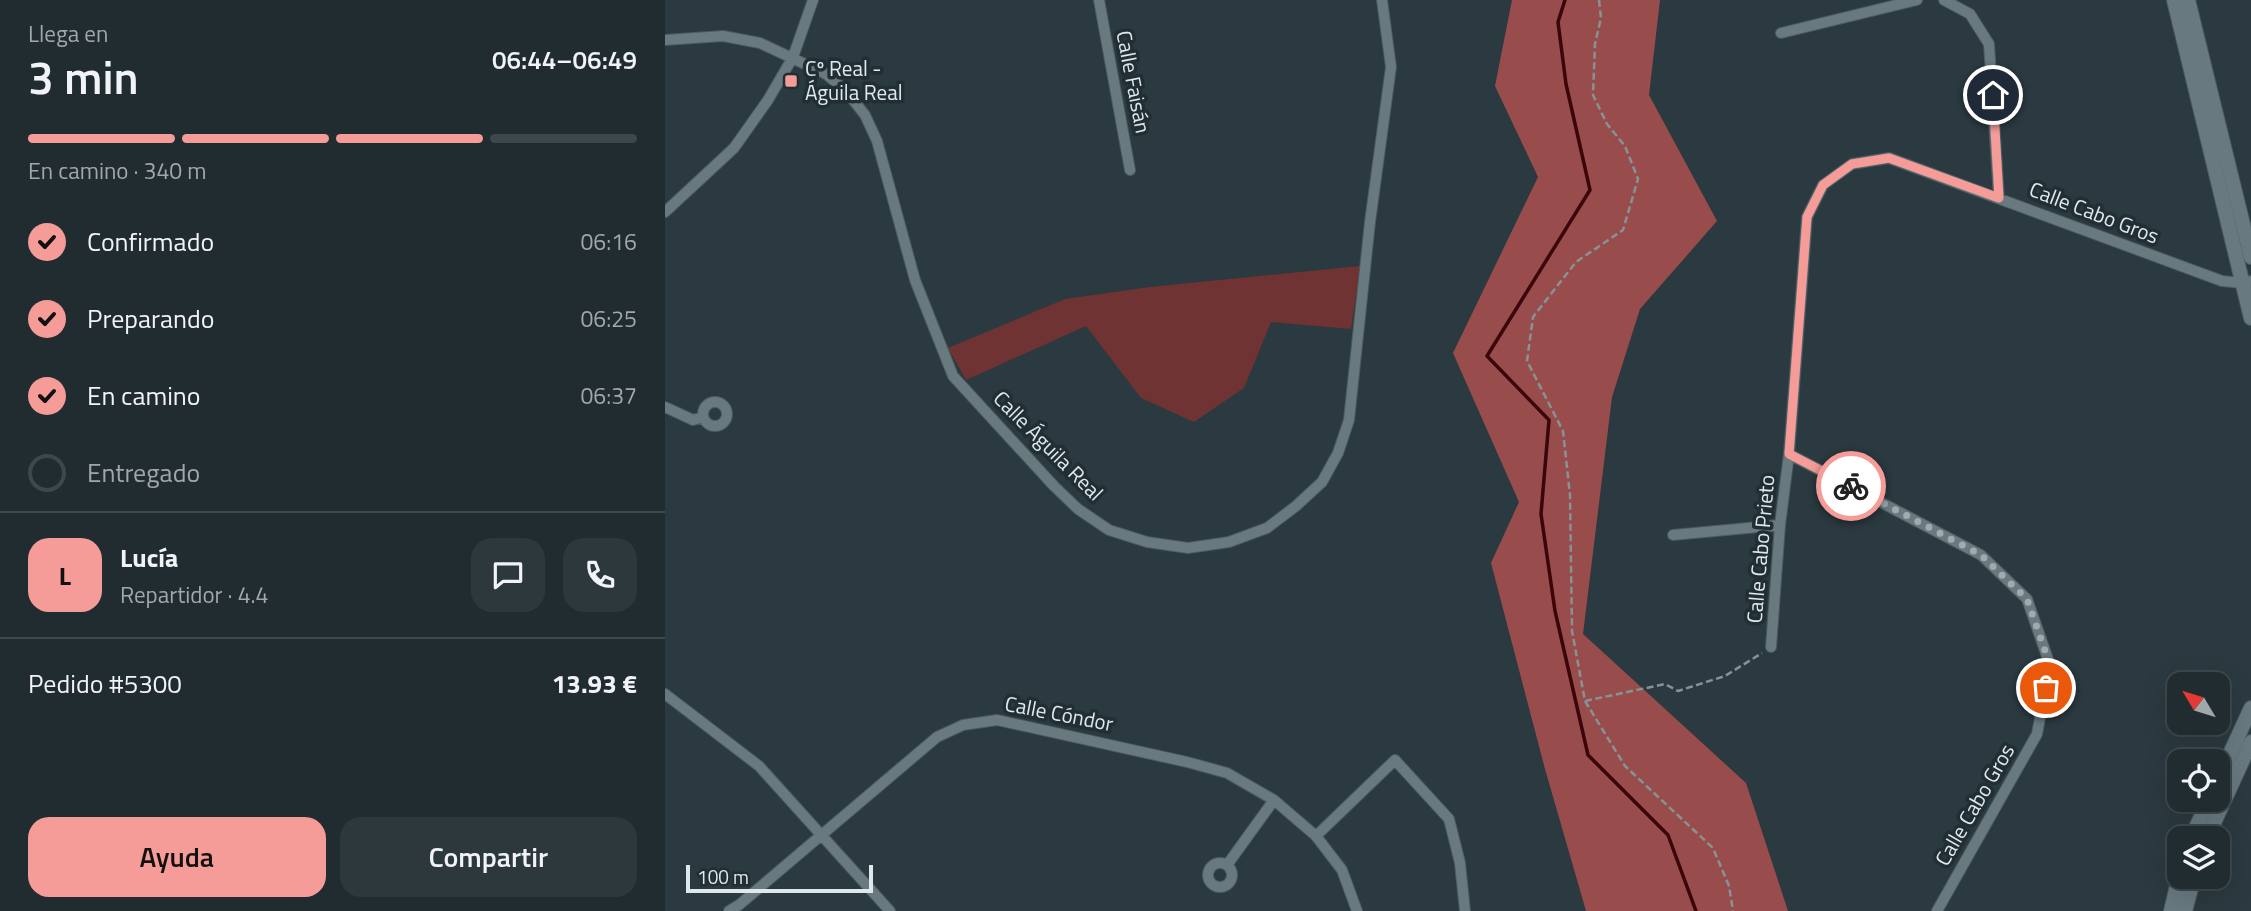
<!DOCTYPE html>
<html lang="es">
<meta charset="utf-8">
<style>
:root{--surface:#202c30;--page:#2d383c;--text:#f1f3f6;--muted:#a2a7ab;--line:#3d484c;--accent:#f59b98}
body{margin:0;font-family:"Titillium Web",sans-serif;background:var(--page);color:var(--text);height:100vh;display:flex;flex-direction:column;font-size:26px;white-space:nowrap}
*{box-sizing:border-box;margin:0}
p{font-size:23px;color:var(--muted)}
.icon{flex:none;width:38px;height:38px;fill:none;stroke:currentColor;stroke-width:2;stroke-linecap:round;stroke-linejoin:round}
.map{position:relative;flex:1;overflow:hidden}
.drawer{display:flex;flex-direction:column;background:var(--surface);width:665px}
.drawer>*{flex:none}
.needle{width:46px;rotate:308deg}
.buttons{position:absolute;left:1502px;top:672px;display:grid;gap:14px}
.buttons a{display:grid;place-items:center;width:63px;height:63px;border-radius:14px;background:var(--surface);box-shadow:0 7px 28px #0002,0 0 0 2px var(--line);font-size:35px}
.scale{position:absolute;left:21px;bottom:18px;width:187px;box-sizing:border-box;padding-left:7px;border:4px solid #dfe8ec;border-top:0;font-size:19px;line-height:24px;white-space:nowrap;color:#dfe8ec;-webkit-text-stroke:5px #212f35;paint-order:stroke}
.pin{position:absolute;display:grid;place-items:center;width:60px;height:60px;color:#fff;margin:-30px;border:4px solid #fff;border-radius:50%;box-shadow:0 2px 7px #0007}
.courier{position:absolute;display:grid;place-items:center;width:70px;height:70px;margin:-35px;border:5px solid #f59b98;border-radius:50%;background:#fff;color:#222;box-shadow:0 2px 9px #0007}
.head em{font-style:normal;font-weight:600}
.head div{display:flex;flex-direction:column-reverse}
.head{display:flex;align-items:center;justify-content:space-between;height:119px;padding:0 28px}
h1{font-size:46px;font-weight:600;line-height:52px}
.bar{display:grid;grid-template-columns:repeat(4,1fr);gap:10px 7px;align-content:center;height:84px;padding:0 28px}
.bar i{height:9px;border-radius:5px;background:var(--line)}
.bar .active{background:var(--accent)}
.bar p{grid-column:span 4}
.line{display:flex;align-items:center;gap:18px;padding:0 28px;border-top:2px solid var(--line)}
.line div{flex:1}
.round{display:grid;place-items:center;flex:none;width:74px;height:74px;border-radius:21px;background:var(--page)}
ol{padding:0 28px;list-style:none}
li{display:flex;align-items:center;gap:21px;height:77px}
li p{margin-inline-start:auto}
li .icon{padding:7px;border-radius:50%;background:var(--accent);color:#111;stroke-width:4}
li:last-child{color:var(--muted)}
li i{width:38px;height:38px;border:4px solid var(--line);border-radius:50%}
.cta{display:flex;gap:14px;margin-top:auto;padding:14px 28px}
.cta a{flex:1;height:80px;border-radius:21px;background:var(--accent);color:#111;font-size:28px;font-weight:600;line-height:80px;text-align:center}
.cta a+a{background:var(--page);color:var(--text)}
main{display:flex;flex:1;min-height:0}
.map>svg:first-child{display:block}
</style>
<main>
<section class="drawer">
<div class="head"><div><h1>3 min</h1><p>Llega en</p></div><em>06:44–06:49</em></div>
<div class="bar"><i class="active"></i><i class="active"></i><i class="active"></i><i></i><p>En camino · 340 m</p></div>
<ol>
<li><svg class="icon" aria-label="check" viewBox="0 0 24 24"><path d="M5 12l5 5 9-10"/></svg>Confirmado<p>06:16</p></li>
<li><svg class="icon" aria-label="check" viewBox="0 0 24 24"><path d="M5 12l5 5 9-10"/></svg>Preparando<p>06:25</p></li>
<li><svg class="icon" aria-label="check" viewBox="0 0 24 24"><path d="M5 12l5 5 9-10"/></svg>En camino<p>06:37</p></li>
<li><i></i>Entregado</li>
</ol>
<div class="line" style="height:126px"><b class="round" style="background:var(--accent);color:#111">L</b><div><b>Lucía</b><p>Repartidor · 4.4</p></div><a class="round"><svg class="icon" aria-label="chat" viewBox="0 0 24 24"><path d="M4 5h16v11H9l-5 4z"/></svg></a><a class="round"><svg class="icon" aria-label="phone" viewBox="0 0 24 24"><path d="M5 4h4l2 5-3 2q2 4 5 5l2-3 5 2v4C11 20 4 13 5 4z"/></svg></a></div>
<div class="line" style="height:91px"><div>Pedido #5300</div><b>13.93 €</b></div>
<div class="cta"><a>Ayuda</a><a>Compartir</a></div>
</section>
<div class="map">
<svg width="1586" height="911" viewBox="0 0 1586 911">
<rect width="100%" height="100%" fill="#2b3a40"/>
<path fill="#6e3332" d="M695,266L686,329L606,322L579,388L529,422L476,398L421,326L301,380L283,348L400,299L485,287Z"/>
<path fill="#984d4c" d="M847,0H995L984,95L1052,221L975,309L947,397L918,634L1081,783L1123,911H921L880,769L826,563L854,502L788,353L873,177L830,86Z"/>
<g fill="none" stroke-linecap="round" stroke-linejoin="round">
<path stroke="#3b060a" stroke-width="3.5" d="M900,0L893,22L901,84L925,190L822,356L884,420L876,514L890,611L923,755L1003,835L1031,911"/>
<g stroke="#4c595d" stroke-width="12">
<path id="minor" d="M434,0L465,170
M1279,0L1305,14L1324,44L1334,198
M1116,33L1252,0
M0,40L58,36L95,43L161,74L181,91L200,115L212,141L250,280L288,376L389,486L413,509L444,530L482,542L523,548L564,542L602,528L631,506L657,482L673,453L684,420L705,222L726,67L717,0
M0,212L69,148L103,100L128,57L148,0
M38 414a12 12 0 1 1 24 0a12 12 0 1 1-24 0Z
M0,407L28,420L38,417
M1008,535L1115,525
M1106,647L1115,525L1124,454
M0,694L94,766L225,911
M651,836L730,760L784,819L795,863L800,911
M543 875a12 12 0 1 1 24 0a12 12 0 1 1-24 0Z
M562,865L609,800
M64,911L74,905L272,737L298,725L332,720L522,762L562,773L609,800L651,836L677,870L692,911
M1272,911L1372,734L1385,665L1362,599L1316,555L1124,454L1142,217L1158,185L1187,164L1224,158L1557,281L1578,283L1586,281"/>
</g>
<g stroke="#4c595d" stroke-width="16">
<path id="tertiary" d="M1509,0L1586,318
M1523,0L1586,257
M1552,782L1586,708
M1526,838L1544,800
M1542,838L1586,742
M1506,911L1514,877
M1520,911L1529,877"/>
</g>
<path stroke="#879297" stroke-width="2.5" stroke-dasharray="7 3.5" stroke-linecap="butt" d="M934,0L936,18L930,44L928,95L942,124L960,146L973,179L958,230L911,262L868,317L862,361L898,431L905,495L907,631L920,701L960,766L1048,848L1064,886L1068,911
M920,701L1000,684L1013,691L1060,676L1097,653"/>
<use href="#minor" stroke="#697980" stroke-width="10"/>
<use href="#tertiary" stroke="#697980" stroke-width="14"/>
</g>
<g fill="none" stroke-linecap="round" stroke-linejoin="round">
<path stroke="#a0abb0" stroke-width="7" stroke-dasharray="0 12.6" d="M1186,486L1316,555L1362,599L1385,665L1381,688"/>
<path stroke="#f59b98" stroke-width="9" d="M1186,486L1124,454L1142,217L1158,185L1187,164L1224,158L1334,198L1328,95"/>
</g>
<rect fill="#f59b98" stroke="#212f35" stroke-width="2.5" x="119" y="74" width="14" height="14" rx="3.5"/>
<g text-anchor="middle" stroke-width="7" stroke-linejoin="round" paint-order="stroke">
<g font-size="21" fill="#dfe8ec" stroke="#212f35" text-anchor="start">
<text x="140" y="76">Cº Real -<tspan x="140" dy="24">Águila Real</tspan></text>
</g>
<g font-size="21" fill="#dfe8ec" stroke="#212f35">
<text transform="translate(468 82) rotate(79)" y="7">Calle Faisán</text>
<text transform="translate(1429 213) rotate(21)" y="7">Calle Cabo Gros</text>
<text transform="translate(383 446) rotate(45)" y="7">Calle Águila Real</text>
<text transform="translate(1096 549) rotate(-85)" y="7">Calle Cabo Prieto</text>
<text transform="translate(394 714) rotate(11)" y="7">Calle Cóndor</text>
<text transform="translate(1310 805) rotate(-60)" y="7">Calle Cabo Gros</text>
</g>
</g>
</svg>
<div class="buttons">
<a><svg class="needle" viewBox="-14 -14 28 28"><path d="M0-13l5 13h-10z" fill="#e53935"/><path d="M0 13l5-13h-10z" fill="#a2a7ab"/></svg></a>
<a><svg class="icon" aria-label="locate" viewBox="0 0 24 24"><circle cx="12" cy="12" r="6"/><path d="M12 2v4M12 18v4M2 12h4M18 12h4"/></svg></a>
<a><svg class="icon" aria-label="layers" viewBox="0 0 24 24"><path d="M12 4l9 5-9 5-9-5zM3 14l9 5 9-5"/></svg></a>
</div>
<div class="scale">100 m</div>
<div class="pin" style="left:1381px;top:688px;background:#ea580c"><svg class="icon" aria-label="bag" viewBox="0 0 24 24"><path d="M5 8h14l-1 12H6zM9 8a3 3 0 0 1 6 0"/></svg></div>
<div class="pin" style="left:1328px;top:95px;background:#1f2937"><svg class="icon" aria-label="home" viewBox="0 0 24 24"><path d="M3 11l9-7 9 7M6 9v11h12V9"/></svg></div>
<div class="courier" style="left:1186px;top:486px"><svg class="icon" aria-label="bike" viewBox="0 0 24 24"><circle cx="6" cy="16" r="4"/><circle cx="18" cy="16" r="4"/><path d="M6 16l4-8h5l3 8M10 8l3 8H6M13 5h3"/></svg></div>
</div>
</main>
